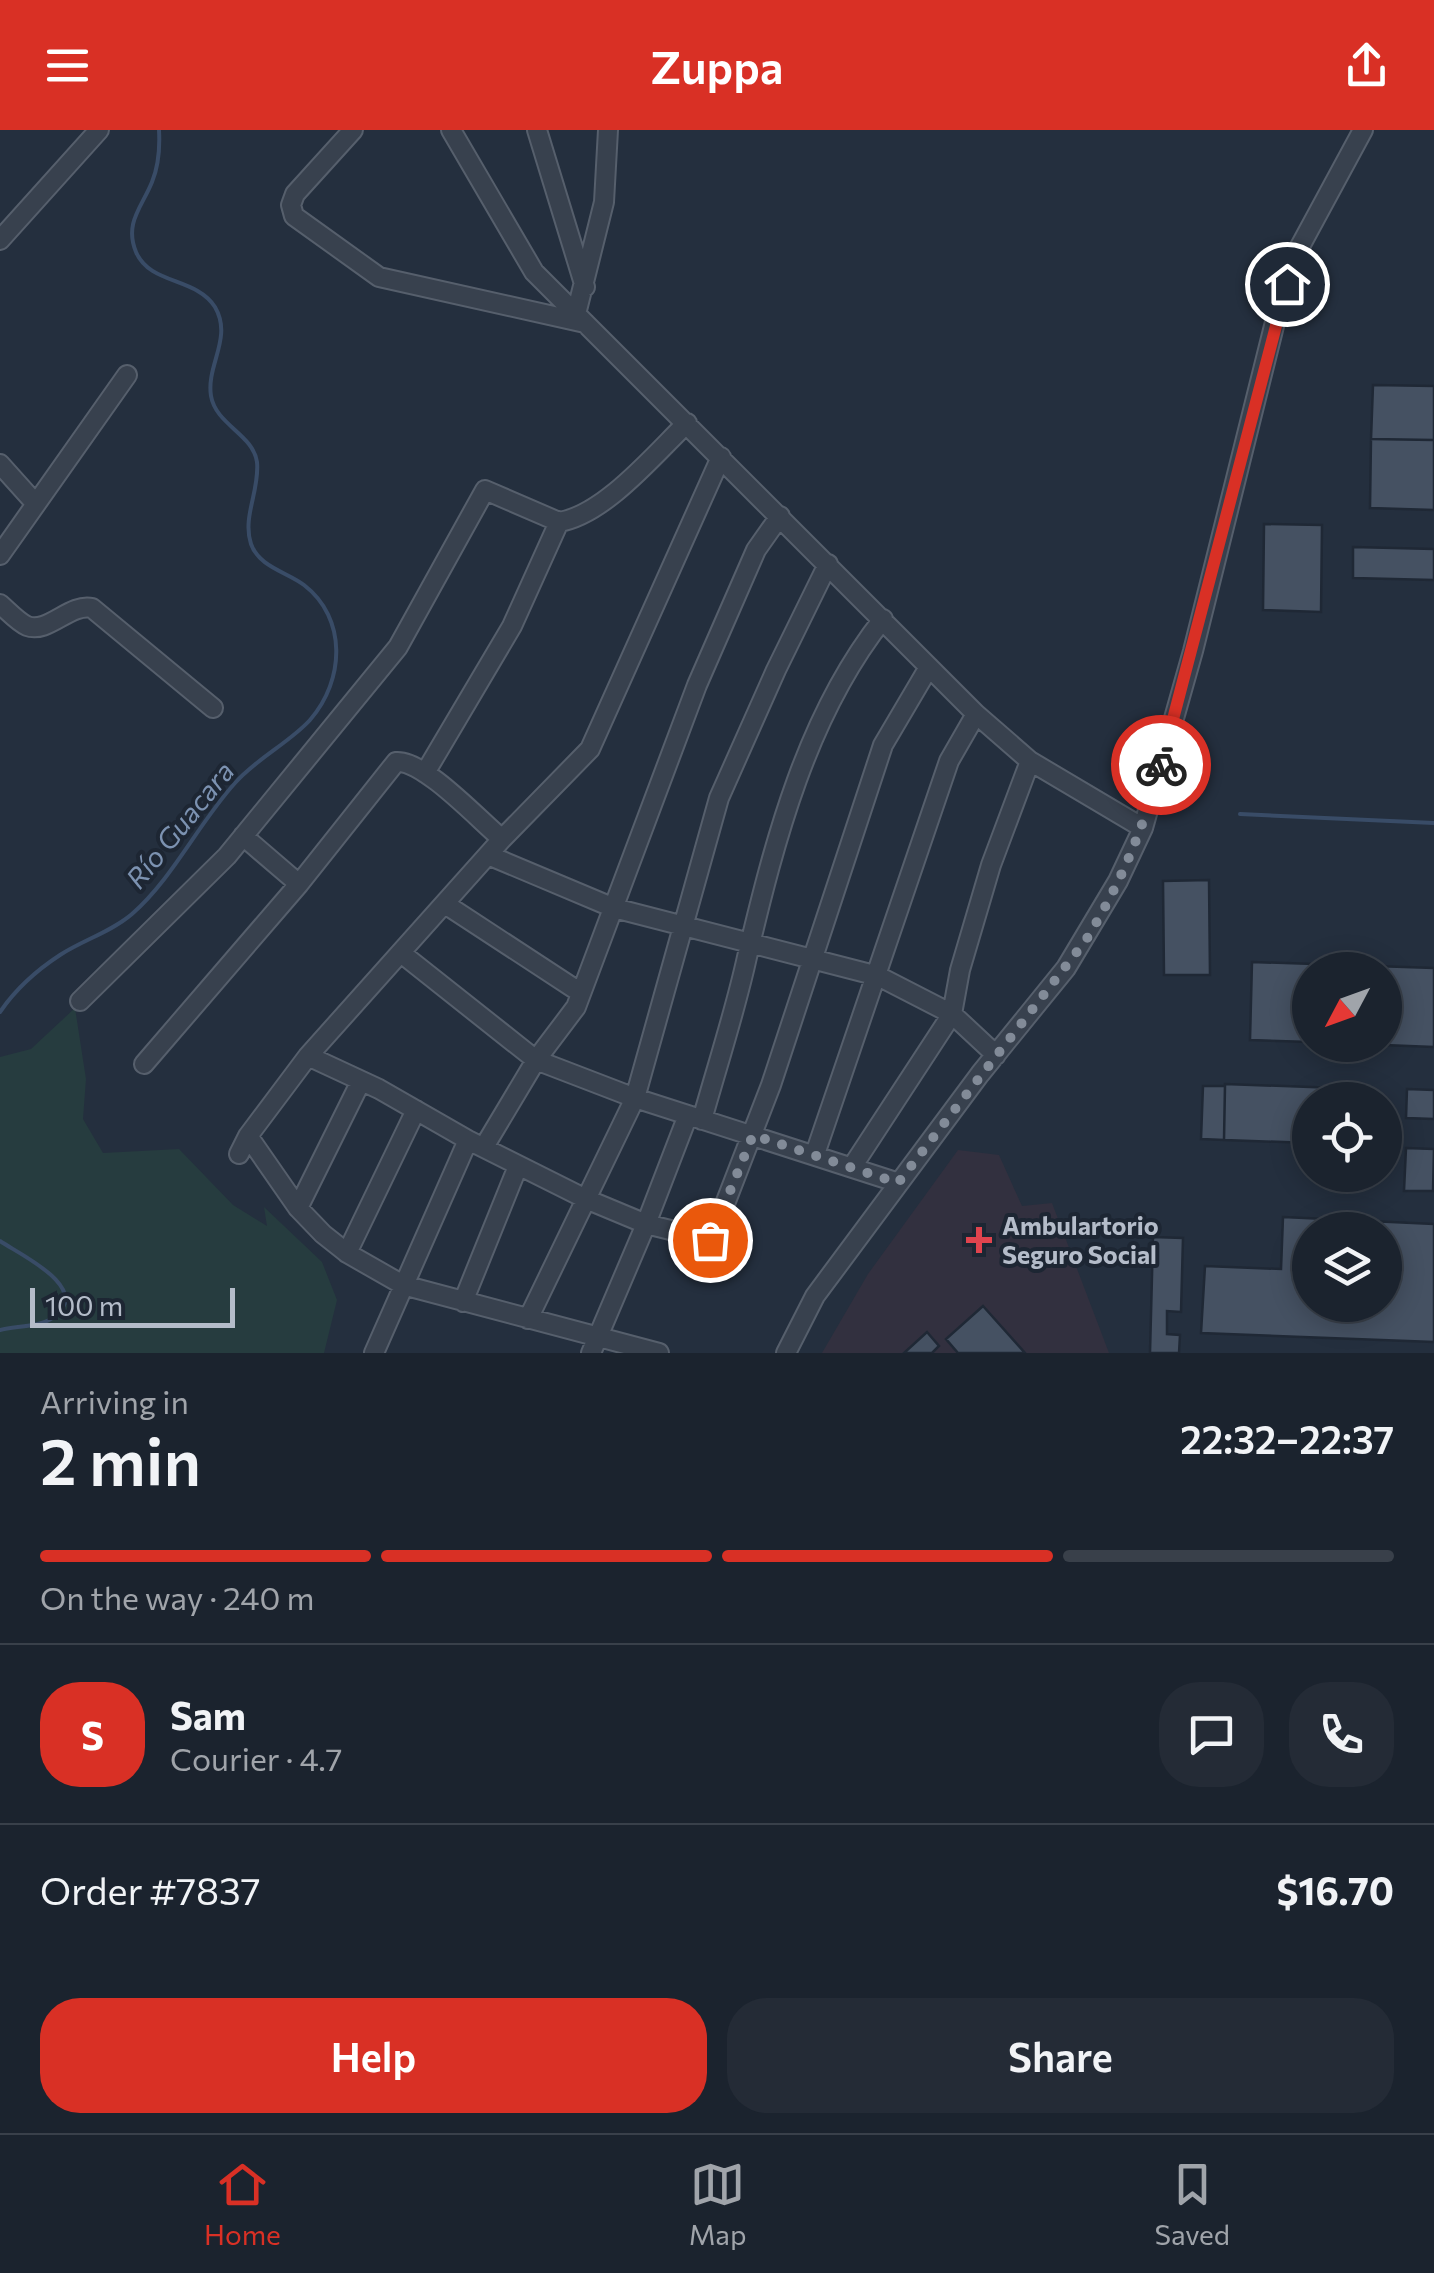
<!DOCTYPE html>
<meta charset="utf-8">
<style>
:root{--surface:#1b232e;--page:#242b36;--text:#f1f3f6;--muted:#a0a4aa;--line:#39404a;--accent:#d93025}
body{margin:0;font-family:Commissioner,sans-serif;background:var(--page);color:var(--text);height:100vh;display:flex;flex-direction:column;font-size:38px;white-space:nowrap}
*{box-sizing:border-box;margin:0}
p{font-size:32px;color:var(--muted)}
.icon{flex:none;width:55px;height:55px;fill:none;stroke:currentColor;stroke-width:2;stroke-linecap:round;stroke-linejoin:round}
.map{position:relative;height:1223px;overflow:hidden}
.side{display:flex;flex-direction:column;background:var(--surface);flex:1}
.side>*{flex:none}
.needle{width:65px;rotate:229deg}
.tools{position:absolute;left:1292px;top:822px;display:grid;gap:20px}
.tools a{display:grid;place-items:center;width:110px;height:110px;border-radius:50%;background:var(--surface);box-shadow:0 5px 25px #0003,0 0 0 2px var(--line);font-size:50px}
.scale{position:absolute;left:30px;bottom:25px;width:205px;box-sizing:border-box;padding-left:10px;border:5px solid #b4bcc9;border-top:0;font-size:28px;line-height:35px;white-space:nowrap;color:#b4bcc9;-webkit-text-stroke:8px #1d2633;paint-order:stroke}
.pin{position:absolute;display:grid;place-items:center;width:85px;height:85px;color:#fff;margin:-42px;border:5px solid #fff;border-radius:50%;box-shadow:0 2px 10px #0007}
.courier{position:absolute;display:grid;place-items:center;width:100px;height:100px;margin:-50px;border:8px solid #d93025;border-radius:50%;background:#fff;color:#222;box-shadow:0 2px 12px #0007}
.headline em{font-style:normal;font-weight:600}
.headline div{display:flex;flex-direction:column-reverse}
.headline{display:flex;align-items:center;justify-content:space-between;height:170px;padding:0 40px}
h1{font-size:65px;font-weight:600;line-height:75px}
.bar{display:grid;grid-template-columns:repeat(4,1fr);gap:15px 10px;align-content:center;height:120px;padding:0 40px}
.bar i{height:12px;border-radius:8px;background:var(--line)}
.bar .on{background:var(--accent)}
.bar p{grid-column:span 4}
.line{display:flex;align-items:center;gap:25px;padding:0 40px;border-top:2px solid var(--line)}
.line div{flex:1}
.round{display:grid;place-items:center;flex:none;width:105px;height:105px;border-radius:40px;background:var(--page)}
.primary-button{display:flex;gap:20px;margin-top:auto;padding:20px 40px}
.primary-button a{flex:1;height:115px;border-radius:40px;background:var(--accent);color:#fff;font-size:40px;font-weight:600;line-height:115px;text-align:center}
.primary-button a+a{background:var(--page);color:var(--text)}
header{display:flex;justify-content:space-between;align-items:center;height:130px;padding:0 40px;background:var(--accent);color:#fff;font-size:45px;font-weight:600}
.tabs{display:flex;justify-content:space-around;align-items:center;height:140px;border-top:2px solid var(--line);background:var(--surface);font-size:28px;color:var(--muted)}
.tabs a{display:grid;justify-items:center;gap:5px}
.tabs .on{color:var(--accent)}
.map>svg:first-child{display:block}
</style>
<header><svg class="icon" aria-label="menu" viewBox="0 0 24 24"><path d="M4 6h16M4 12h16M4 18h16"/></svg>Zuppa<svg class="icon" aria-label="share" viewBox="0 0 24 24"><path d="M12 15V3M7 8l5-5 5 5M5 13v7h14v-7"/></svg></header>
<div class="map">
<svg width="1434" height="1223" viewBox="0 0 1434 1223">
<rect width="100%" height="100%" fill="#242f3e"/>
<path fill="#32303f" d="M958,1020L999,1025L1022,1076L1052,1073L1109,1223H822L868,1144Z"/>
<path fill="#263c3f" d="M75,878L86,949L83,989L103,1023L179,1019L233,1075L267,1096L264,1077L322,1132L337,1170L324,1223H0V927L31,919Z"/>
<g fill="none" stroke-linecap="round" stroke-linejoin="round">
<path stroke="#394c67" stroke-width="4" d="M1240,684L1434,693
M0,882C15,860 37,840 60,825C83,810 111,802 132,784C173,748 198,694 235,653C257,628 289,613 310,590C345,550 347,488 304,455C287,442 259,437 251,414C242,387 260,360 257,332C253,304 216,295 211,266C206,235 233,208 215,177C196,147 150,155 136,122C124,93 142,77 152,52C159,35 160,18 159,0
M0,1111C17,1123 94,1158 54,1187C41,1197 16,1196 0,1200"/>
</g>
<path fill="#455162" stroke="#1f2835" stroke-width="2.5" fill-rule="evenodd" d="M1373,255L1434,256V310L1371,309Z
M1371,309L1434,310V380L1370,378Z
M1264,394L1322,395L1321,482L1263,480Z
M1353,417L1434,419V450L1353,448Z
M1209,750L1210,845H1164L1163,751Z
M1252,832L1434,838V917L1384,915L1385,840H1310V912L1250,910Z
M1225,954L1364,959V970H1310V1013L1224,1010Z
M1203,956H1225L1224,1010L1201,1009Z
M1407,959L1434,960V989L1406,988Z
M1406,1018L1434,1019L1433,1061H1404Z
M1283,1087L1434,1094V1212L1201,1203L1205,1136L1281,1139ZM1310,1100H1385V1175H1310Z
M1153,1107L1183,1108L1181,1182L1167,1181V1204L1180,1205L1179,1223H1150Z
M983,1176L1025,1223H958L946,1209Z
M927,1202L939,1216L932,1223H904Z"/>
<g fill="none" stroke-linecap="round" stroke-linejoin="round">
<g stroke="#565f6c" stroke-width="22">
<path id="minor" d="M353,0L295,64L291,75L294,86L379,147L585,193
M451,0L534,142L976,584L1030,631L1143,698
M537,0L585,157
M0,110L99,0
M576,184L604,72L608,0
M0,334L35,373
M0,425L127,245
M0,474C8,481 18,492 27,496C48,504 70,473 92,478L213,578
M425,643L512,496L559,392
M243,706L299,754
M488,725L614,778L878,846L952,884L996,925
M445,774L581,863
M401,823L536,930L635,968L899,1053
M80,871L227,726L398,517L485,360L559,392C604,385 654,325 687,293
M308,926L379,959L468,1010L586,1069L646,1094L711,1110L771,955L883,615L929,537
M144,934L299,754L396,632C423,629 480,691 502,709
M702,990C717,936 735,882 747,827C775,709 807,585 883,489
M248,1006L298,1078L323,1104L347,1123L403,1155L659,1223
M484,1017L536,930L576,877L697,555L756,420L780,386
M239,1024L248,1006L308,926L502,709L590,619L721,327
M815,1024L949,631L976,584
M852,1037L952,884L960,840L991,735L1030,631
M298,1078L360,953
M347,1123L416,980
M463,1172L518,1036
M528,1189L635,968L719,668L776,540L828,434
M374,1223L468,1010
M591,1223L646,1094L688,985
M786,1223L815,1166L980,944L1066,838L1118,751L1143,698L1193,521L1277,184L1297,122L1363,0"/>
</g>
<use href="#minor" stroke="#38414e" stroke-width="18"/>
</g>
<g fill="none" stroke-linecap="round" stroke-linejoin="round">
<path stroke="#828b98" stroke-width="10" stroke-dasharray="0 18" d="M710,1110L753,1005L898,1053L1086,810C1121,753 1143,699 1161,635"/>
<path stroke="#d93025" stroke-width="12" d="M1161,635L1287,154"/>
</g>
<path fill="#e0444e" stroke="#1d2633" stroke-width="4" d="M974 1095h10v10h10v10h-10v10h-10v-10h-10v-10h10z"/>
<g text-anchor="middle" stroke-width="8" stroke-linejoin="round" paint-order="stroke">
<g font-size="25" font-weight="bold" fill="#b4bcc9" stroke="#1d2633" text-anchor="start">
<text x="1002" y="1105">Ambulartorio<tspan x="1002" dy="29">Seguro Social</tspan></text>
</g>
<g font-size="28" font-style="italic" fill="#7c92b1" stroke="#1d2633">
<text transform="translate(180 695) rotate(-51)" y="10">Río Guacara</text>
</g>
</g>
</svg>
<div class="tools">
<a><svg class="needle" viewBox="-14 -14 28 28"><path d="M0-13l5 13h-10z" fill="#e53935"/><path d="M0 13l5-13h-10z" fill="#a0a4aa"/></svg></a>
<a><svg class="icon" aria-label="locate" viewBox="0 0 24 24"><circle cx="12" cy="12" r="6"/><path d="M12 2v4M12 18v4M2 12h4M18 12h4"/></svg></a>
<a><svg class="icon" aria-label="layers" viewBox="0 0 24 24"><path d="M12 4l9 5-9 5-9-5zM3 14l9 5 9-5"/></svg></a>
</div>
<div class="scale">100 m</div>
<div class="pin" style="left:710px;top:1110px;background:#ea580c"><svg class="icon" aria-label="bag" viewBox="0 0 24 24"><path d="M5 8h14l-1 12H6zM9 8a3 3 0 0 1 6 0"/></svg></div>
<div class="pin" style="left:1287px;top:154px;background:#1f2937"><svg class="icon" aria-label="home" viewBox="0 0 24 24"><path d="M3 11l9-7 9 7M6 9v11h12V9"/></svg></div>
<div class="courier" style="left:1161px;top:635px"><svg class="icon" aria-label="bike" viewBox="0 0 24 24"><circle cx="6" cy="16" r="4"/><circle cx="18" cy="16" r="4"/><path d="M6 16l4-8h5l3 8M10 8l3 8H6M13 5h3"/></svg></div>
</div>
<section class="side">
<div class="headline"><div><h1>2 min</h1><p>Arriving in</p></div><em>22:32–22:37</em></div>
<div class="bar"><i class="on"></i><i class="on"></i><i class="on"></i><i></i><p>On the way · 240 m</p></div>
<div class="line" style="height:180px"><b class="round" style="background:var(--accent);color:#fff">S</b><div><b>Sam</b><p>Courier · 4.7</p></div><a class="round"><svg class="icon" aria-label="chat" viewBox="0 0 24 24"><path d="M4 5h16v11H9l-5 4z"/></svg></a><a class="round"><svg class="icon" aria-label="phone" viewBox="0 0 24 24"><path d="M5 4h4l2 5-3 2q2 4 5 5l2-3 5 2v4C11 20 4 13 5 4z"/></svg></a></div>
<div class="line" style="height:130px"><div>Order #7837</div><b>$16.70</b></div>
<div class="primary-button"><a>Help</a><a>Share</a></div>
</section>
<nav class="tabs">
<a class="on"><svg class="icon" aria-label="home" viewBox="0 0 24 24"><path d="M3 11l9-7 9 7M6 9v11h12V9"/></svg>Home</a>
<a><svg class="icon" aria-label="map" viewBox="0 0 24 24"><path d="M3 6l6-2 6 2 6-2v14l-6 2-6-2-6 2zM9 4v14M15 6v14"/></svg>Map</a>
<a><svg class="icon" aria-label="saved" viewBox="0 0 24 24"><path d="M7 4h10v16l-5-4-5 4z"/></svg>Saved</a>
</nav>
